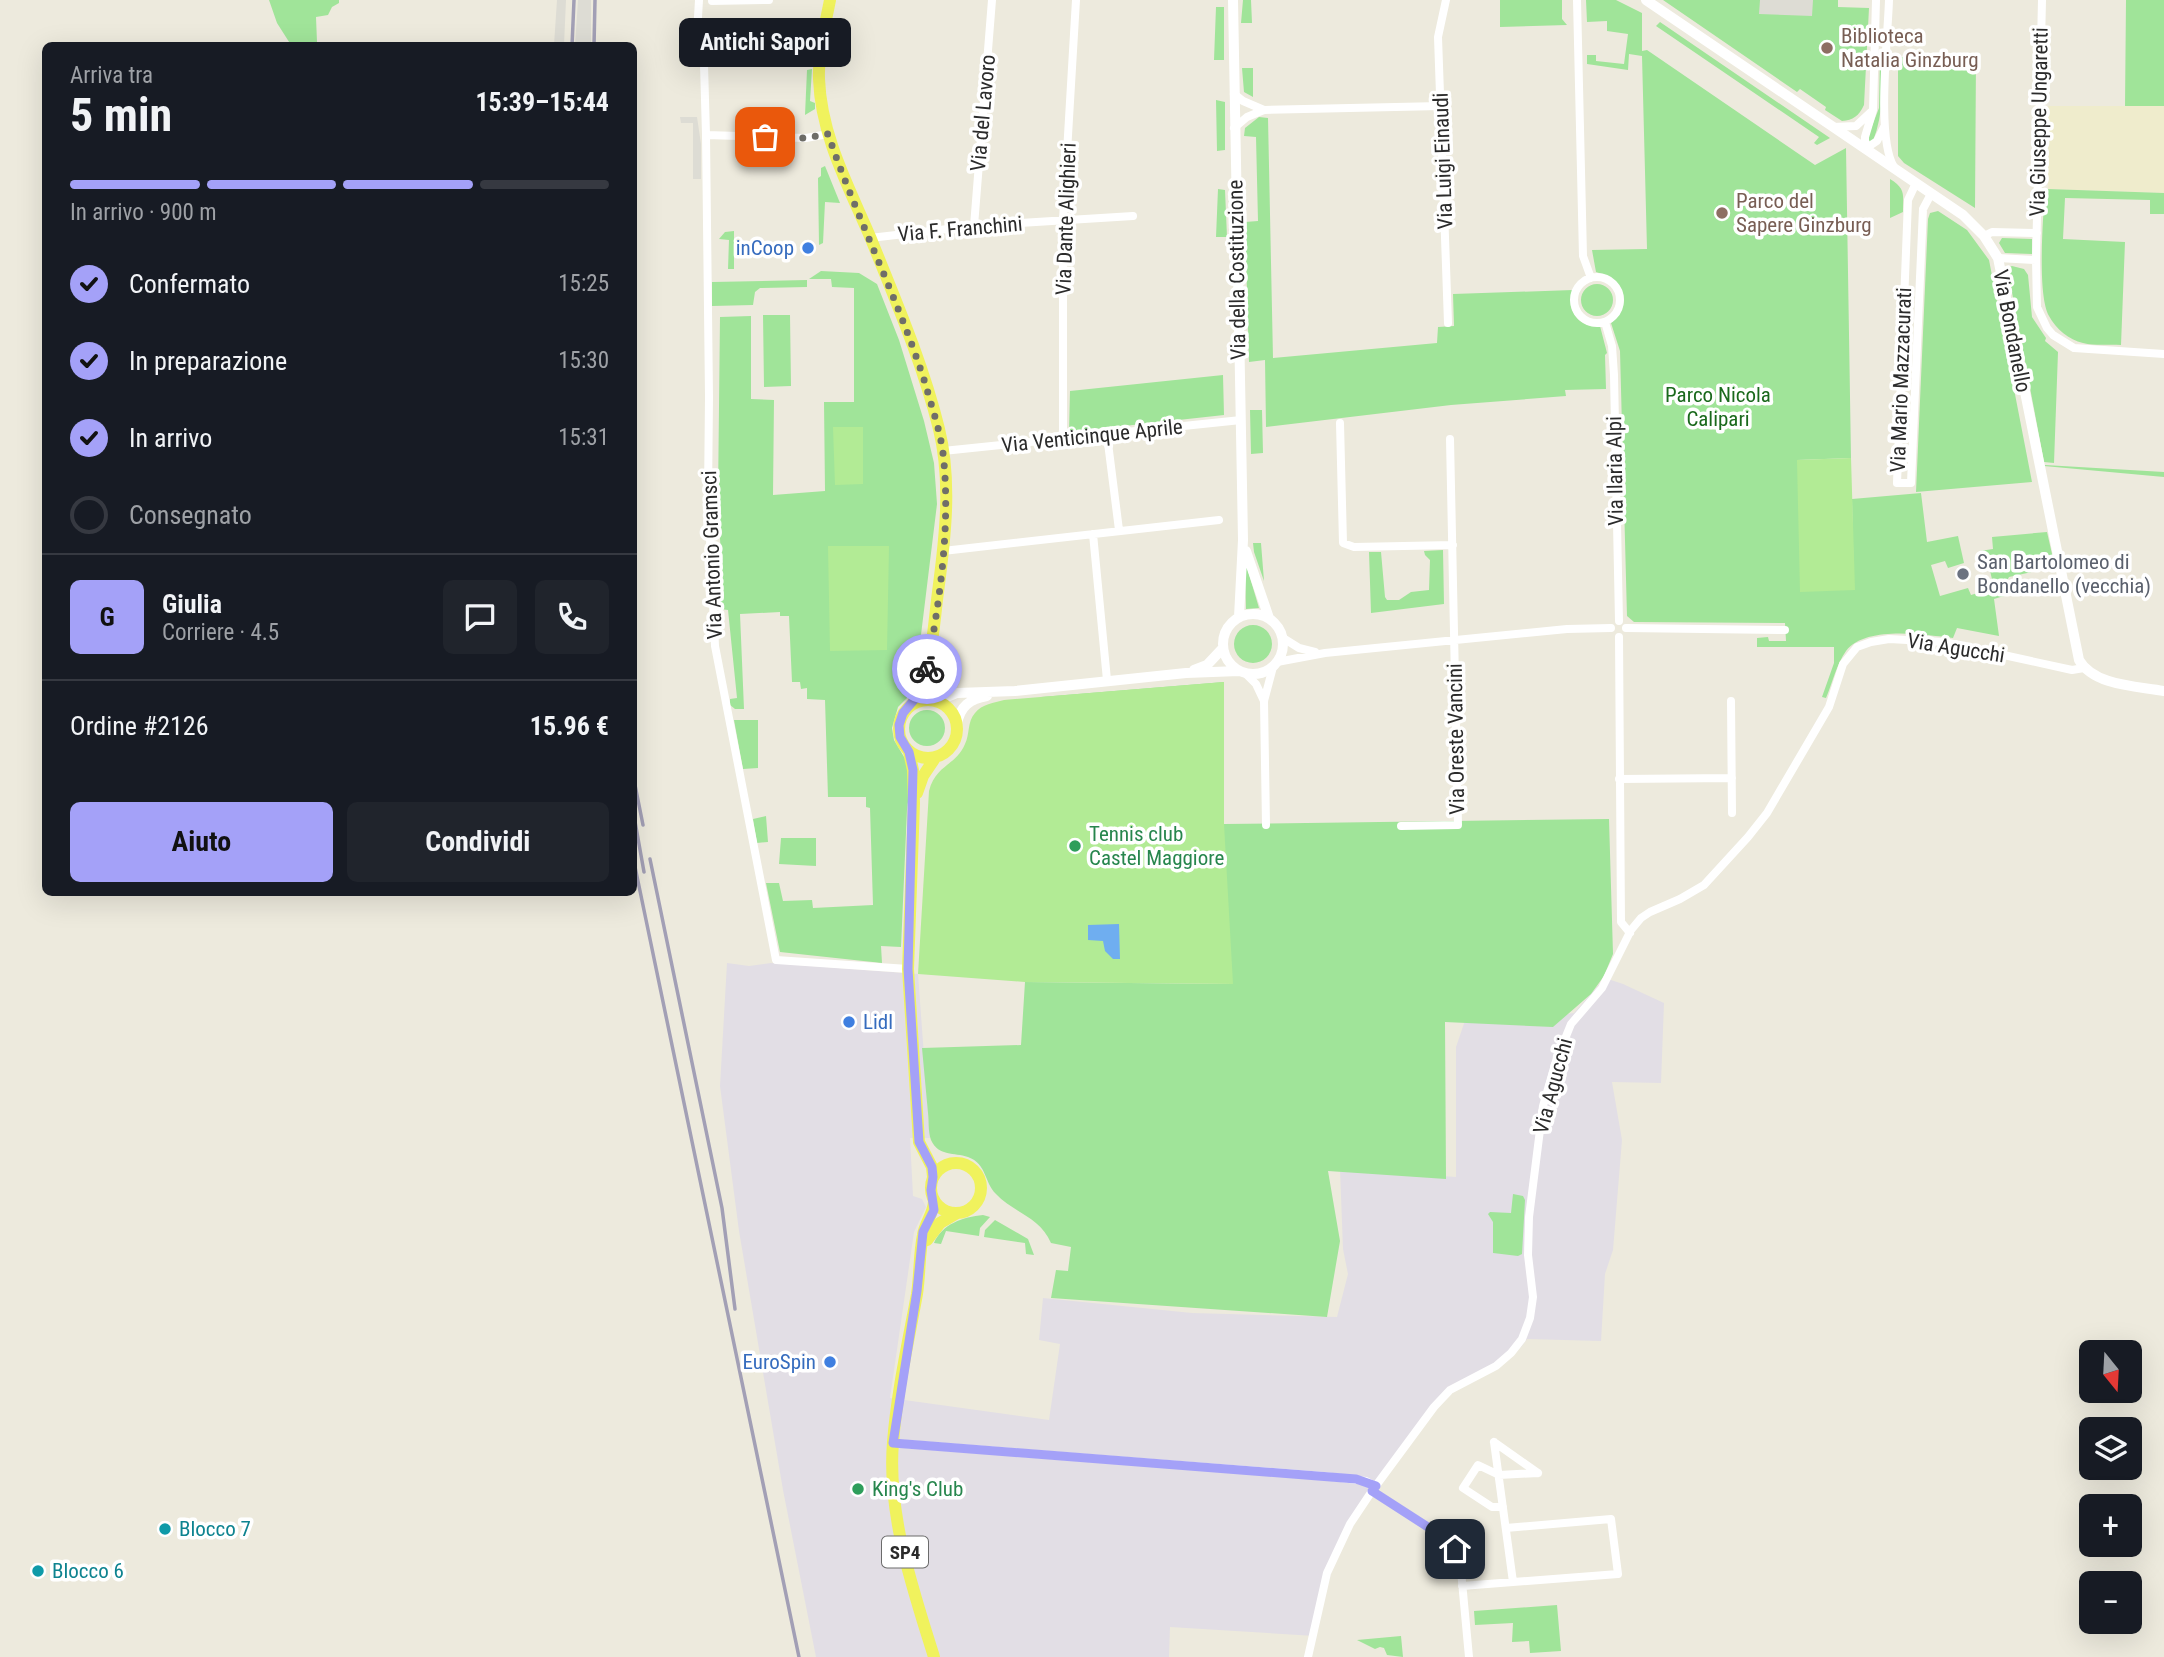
<!DOCTYPE html>
<html lang="it">
<meta charset="utf-8">
<style>
:root{--surface:#171b24;--page:#20242c;--text:#f1f3f6;--muted:#9ea1a6;--line:#363941;--accent:#a4a1f8}
body{margin:0;font-family:"Roboto Condensed",sans-serif;background:var(--page);color:var(--text);height:100vh;display:flex;flex-direction:column;font-size:26px;white-space:nowrap}
*{box-sizing:border-box;margin:0}
p{font-size:23px;color:var(--muted)}
.icon{flex:none;width:38px;height:38px;fill:none;stroke:currentColor;stroke-width:2;stroke-linecap:round;stroke-linejoin:round}
.map{position:relative;flex:1;overflow:hidden}
.details{position:absolute;left:42px;top:42px;width:595px;height:854px;display:flex;flex-direction:column;background:var(--surface);border-radius:10px;box-shadow:0 7px 28px #0002}
.details>*{flex:none}
.needle{width:46px;rotate:162deg}
.fabs{position:absolute;left:2079px;top:1340px;display:grid;gap:14px}
.fabs a{display:grid;place-items:center;width:63px;height:63px;border-radius:10px;background:var(--surface);box-shadow:0 7px 28px #0002;font-size:35px}
.pin{position:absolute;display:grid;place-items:center;width:60px;height:60px;color:#fff;margin:-30px;border-radius:14px;box-shadow:0 4px 10px #0006}
.courier{position:absolute;display:grid;place-items:center;width:70px;height:70px;margin:-35px;border:5px solid #a4a1f8;border-radius:50%;background:#fff;color:#222;box-shadow:0 2px 9px #0007}
.bubble{position:absolute;height:49px;border-radius:10px;background:var(--surface);box-shadow:0 7px 28px #0002;font-size:23px;font-weight:700;line-height:49px;text-align:center}
.headline em{font-style:normal;font-weight:700}
.headline div{display:flex;flex-direction:column-reverse}
.headline{display:flex;align-items:center;justify-content:space-between;height:119px;padding:0 28px}
h1{font-size:46px;font-weight:700;line-height:52px}
.bar{display:grid;grid-template-columns:repeat(4,1fr);gap:10px 7px;align-content:center;height:84px;padding:0 28px}
.bar i{height:9px;border-radius:5px;background:var(--line)}
.bar .on{background:var(--accent)}
.bar p{grid-column:span 4}
.line{display:flex;align-items:center;gap:18px;padding:0 28px;border-top:2px solid var(--line)}
.line div{flex:1}
.round{display:grid;place-items:center;flex:none;width:74px;height:74px;border-radius:10px;background:var(--page)}
ol{padding:0 28px;list-style:none}
li{display:flex;align-items:center;gap:21px;height:77px}
li p{margin-inline-start:auto}
li .icon{padding:7px;border-radius:50%;background:var(--accent);color:#111;stroke-width:4}
li:last-child{color:var(--muted)}
li i{width:38px;height:38px;border:4px solid var(--line);border-radius:50%}
.action{display:flex;gap:14px;margin-top:auto;padding:14px 28px}
.action a{flex:1;height:80px;border-radius:10px;background:var(--accent);color:#111;font-size:28px;font-weight:700;line-height:80px;text-align:center}
.action a+a{background:var(--page);color:var(--text)}
.map>svg:first-child{display:block}
</style>
<div class="map">
<svg width="2164" height="1657" viewBox="0 0 2164 1657">
<rect width="100%" height="100%" fill="#edeadd"/>
<path fill="#e2dee5" d="M727,963L749,966L771,963L918,974L930,1138H910L913,1196L922,1199L926,1207L914,1232L890,1398L1049,1420L1060,1344L1039,1340L1043,1298L1192,1313L1337,1317L1348,1274L1343,1249L1340,1169L1456,1177V1047L1469,1009L1554,1016L1574,1013L1605,978L1623,984L1664,1003L1661,1083L1612,1082L1622,1140L1613,1250L1605,1274L1601,1341L1527,1339L1521,1347L1437,1403L1364,1506L1335,1557L1315,1636L1170,1627L1169,1657H816L783,1490L739,1231L720,1086Z"/>
<path fill="#efeccc" d="M2048,106H2164V193L2048,189Z"/>
<path fill="#a0e499" d="M269,0H339V3L332,7L328,15L316,17L317,42L330,43V45H291L277,23Z
M1243,0H1251L1252,23H1241Z
M1500,0H1562V19L1567,25L1500,27Z
M1586,0H1616L1642,13V51L1647,50L1815,165L1846,148L1851,458L1797,460L1854,590L1852,499L1921,493L1927,542L1958,536L1964,563L1948,568L1945,561L1931,565L1940,596L1968,588L1971,595L1994,588L1988,562L1980,564V551L1993,549L1992,537L2047,532L2055,567L2009,577L2003,588L2004,596L1994,599L1999,636L1957,628L1953,638C1925,635 1866,625 1846,651C1837,663 1832,684 1826,698L1822,697L1834,663V647H1757V638L1768,637L1769,641H1786L1785,623L1634,622L1627,616L1620,351L1611,323C1634,303 1624,279 1596,272L1592,250L1647,249L1642,56L1629,54L1628,70L1587,64V55H1596V61L1624,64L1628,34L1607,31V21L1587,22Z
M1663,0H1838V7L1869,8L1864,105C1859,116 1853,120 1842,121L1825,110L1826,107L1800,89L1797,92Z
M2126,0H2164V106H2125Z
M1216,7H1224V60H1214Z
M1660,22L1830,138L1817,145L1814,143L1819,137L1656,26Z
M1880,56H1883C1882,85 1884,113 1873,141H1870L1867,139L1879,108Z
M1898,57L1976,58L1975,208L1904,163L1898,156Z
M1242,68H1253V97L1244,92Z
M812,69L810,101L815,103V109L805,115L807,70Z
M1216,100L1225,102V150L1217,151Z
M1259,117L1268,118L1273,358L1437,343L1438,327L1454,326L1453,294L1573,290C1565,309 1579,329 1600,326L1607,353L1605,355L1606,389L1565,390L1566,396L1451,405L1266,427L1265,360L1249,362L1245,222L1258,221L1256,137L1244,136L1245,128Z
M825,166L840,203L825,202L823,243L819,245L818,178L821,176V168Z
M1890,179C1906,189 1903,194 1903,212L1890,218Z
M1218,189L1225,190L1227,237H1216Z
M2048,189L2164,193V214H2150V200L2065,198L2063,239L2125,242L2121,345C2109,344 2095,346 2083,343C2069,340 2056,329 2049,316C2037,295 2043,218 2045,190Z
M1938,211L1967,230L1989,260L2032,482L1916,492L1928,219L1930,213Z
M734,231V269H728L729,240L719,239L725,232Z
M2002,238L2032,239V254L2005,253L1999,243Z
M2012,266L2024,269L2028,275L2032,317L2046,338L2045,341L2058,352L2054,463L2044,462L2008,271L2009,267Z
M821,271L859,273L877,284L899,340L924,421L934,463L937,504L920,643L924,647L917,688L898,707L892,728L894,740L907,762L911,777L907,810L901,947L881,946L882,963L780,952L766,883H779L783,901L812,900L813,908L873,905L870,808L866,807V797H828L825,700L807,699V688L801,689L800,682H792L789,616H780V612L740,614L744,709H735L730,705V699L737,698L728,610L720,609L718,593H723L719,520H713V497L718,496L720,317L751,316V399L774,400L773,495L825,491L824,402H854V288L832,287L831,279H809Z
M807,280V287L760,288L755,292L753,305L712,306V282Z
M1581 300a16 16 0 1 1 32 0a16 16 0 1 1-32 0Z
M763,315H790L791,386L764,387Z
M1223,375L1224,415L1069,432L1070,391Z
M1250,410H1262L1263,453L1251,454Z
M2045,465L2164,472V477L2044,466Z
M1253,543H1261L1264,581L1254,552Z
M1443,550L1444,604L1371,613L1369,552H1381L1385,597L1387,600H1399L1411,592L1429,590L1430,560L1425,555L1424,551Z
M1245,561L1259,608L1246,609Z
M1234 644a19 19 0 1 1 38 0a19 19 0 1 1-38 0Z
M1224,682V824L1609,819L1613,954L1604,976L1591,994L1553,1027L1445,1022L1446,1179L1328,1171L1340,1241L1327,1317L1051,1298L1056,1270L1068,1271L1071,1247L1051,1243C1040,1217 1014,1213 996,1194C984,1182 987,1164 968,1157C954,1152 939,1157 931,1140C928,1132 929,1121 928,1113C926,1091 924,1070 922,1048L1021,1045L1025,982L1232,984L1041,697Z
M909 728a18 18 0 1 1 36 0a18 18 0 1 1-36 0Z
M734,720H758V768L743,769Z
M766,816L768,842L757,843L753,819Z
M781,838H816V866L779,864Z
M1513,1194L1523,1196L1525,1200L1522,1254L1518,1256L1493,1253V1222L1488,1214L1490,1212L1511,1213Z
M983,1215L990,1217L980,1228L979,1236L946,1231L941,1244L934,1243C942,1224 963,1217 983,1215Z
M995,1220L1028,1239L1034,1255L1026,1254L1025,1243L984,1237L985,1230Z
M1557,1605L1561,1651L1530,1653L1529,1641L1512,1642L1513,1623L1475,1625L1474,1611Z
M1401,1636L1403,1657L1387,1655L1384,1648L1380,1647L1375,1649L1357,1640Z"/>
<path fill="#b2eb95" d="M833,427H863V484L835,485Z
M1851,458L1855,590L1800,592L1797,460Z
M828,546H889L887,650L830,651Z
M1224,682V824L1233,984L1025,982L918,974L929,791C936,764 956,766 965,744C970,734 967,722 975,713C982,704 994,703 1004,700Z"/>
<path fill="#dddcd4" d="M557,0H566L564,45H554Z
M578,0H591V45H575Z
M1760,0H1813L1812,16L1759,14Z
M680,117H697L701,144V179H693V123H681Z"/>
<path fill="#6faef0" d="M1119,924L1120,959H1113L1105,951L1103,941L1088,940V925Z"/>
<g fill="none" stroke-linecap="round" stroke-linejoin="round">
<path stroke="#fff" stroke-width="8" d="M699,0L696,51L704,64L706,135
M1446,0L1438,37L1448,323
M1577,0L1583,256L1591,278
M1889,0C1888,36 1876,139 1894,167
M2042,0L2036,260L2037,307L2047,328L2053,335L2074,348L2164,354
M712,1L769,0
M1234,94L1243,101L1264,110
M1833,127L1856,126L1871,112
M1234,128L1247,117L1264,110L1441,106
M828,134L806,138L706,135L709,397L708,496L715,646L776,960L908,969
M1865,149V137L1873,110L1876,0
M1865,149L1877,141L1884,127
M1916,183L1908,200L1897,483H1911L1923,209L1931,194
M974,226L992,0
M1984,236L1992,232L2037,233
M870,238L974,226L1133,216
M1998,258L2036,260
M1574 300a23 23 0 1 1 46 0a23 23 0 1 1-46 0Z
M1605,322L1612,346L1614,375L1619,621
M1340,423L1343,543L1354,547L1453,545
M1107,435L1119,530
M1063,439V220L1076,0
M943,451L1241,420
M1093,534L1107,680
M943,551L1219,520
M1626,628L1785,630
M1619,637L1621,922L1630,933
M1283,638L1299,648L1315,652
M1277,662L1325,653L1567,629L1611,628
M1245,673L1256,684L1264,701
M1731,701L1732,813
M1619,779L1732,778
M1266,825L1264,701L1273,667
M1401,826L1458,825L1450,439
M1494,1442L1513,1582
M1494,1442L1538,1473
M893,1443L1324,1476L1366,1481L1375,1486
M1372,1491L1448,1540L1460,1560L1469,1657
M1503,1507H1492L1463,1488L1478,1465L1499,1475L1538,1473
M1462,1586L1618,1574L1611,1519L1506,1528
M1308,1657L1327,1573L1350,1524L1372,1491L1434,1407L1450,1390L1496,1366L1511,1353L1522,1339L1530,1318L1533,1297L1528,1255L1529,1217L1543,1106L1556,1061L1571,1024L1602,988L1631,930L1641,918L1650,912L1680,899L1704,885L1748,837L1767,813L1829,707L1843,664L1857,647L1871,642L1889,639L1944,642L2072,670L2084,668"/>
<path stroke="#fff" stroke-width="10" d="M1233,0L1243,540L1239,617
M1646,0L1963,215L1984,236L1998,258L2079,660C2094,686 2137,686 2164,691
M1246,551L1269,618
M1223 644a30 30 0 1 1 60 0a30 30 0 1 1-60 0Z
M1194,670L1207,665L1223,648
M938,701L957,693L1015,691L1186,673L1239,671
M957,724C960,706 970,699 987,696"/>
<path stroke="#f0f25d" stroke-width="12" d="M830,0C825,26 818,52 819,79C821,136 849,187 871,239C896,301 923,364 939,429C952,482 945,539 938,592C933,630 932,672 912,705
M899 729a29 29 0 1 1 58 0a29 29 0 1 1-58 0Z
M909,752L913,770L914,803L908,969L919,1142L932,1167L933,1177
M917,793L923,776L935,758
M931 1188a25 25 0 1 1 50 0a25 25 0 1 1-50 0Z
M934,1200C934,1214 925,1222 923,1235C919,1254 920,1274 917,1294C908,1343 897,1392 893,1442C887,1515 913,1589 934,1657
M927,1240L940,1223L957,1213"/>
<path stroke="#a29fb5" stroke-width="3.5" d="M572,46L574,0
M594,46L595,0
M634,780L643,825
M634,816L644,872
M650,859L722,1208L735,1309
M634,862L799,1657"/>
</g>
<g fill="none" stroke-linecap="round" stroke-linejoin="round">
<path stroke="#6f6e69" stroke-width="7" stroke-dasharray="0 12.6" d="M765,137L806,138L828,134C857,219 899,300 926,386C932,408 940,430 943,453C951,524 940,599 927,669"/>
<path stroke="#a4a1f8" stroke-width="9" d="M927,669L919,694L903,713L899,725L900,737L909,752L913,770L908,969L919,1142L932,1167L933,1177L931,1190L934,1210L923,1232L917,1291L893,1443L1356,1479L1376,1486L1372,1491L1448,1540L1455,1549"/>
</g>
<g fill="#8d6e63" stroke="#fff" stroke-width="2.5">
<circle cx="1827" cy="48" r="7"/>
<circle cx="1722" cy="213" r="7"/>
</g>
<g fill="#3f7fe0" stroke="#fff" stroke-width="2.5">
<circle cx="808" cy="248" r="7"/>
<circle cx="849" cy="1022" r="7"/>
<circle cx="830" cy="1362" r="7"/>
</g>
<circle fill="#6b7280" stroke="#fff" stroke-width="2.5" cx="1963" cy="574" r="7"/>
<g fill="#2e9e5b" stroke="#fff" stroke-width="2.5">
<circle cx="1075" cy="846" r="7"/>
<circle cx="858" cy="1489" r="7"/>
</g>
<g fill="#0f9aa8" stroke="#fff" stroke-width="2.5">
<circle cx="165" cy="1529" r="7"/>
<circle cx="38" cy="1571" r="7"/>
</g>
<g text-anchor="middle" stroke-width="7" stroke-linejoin="round" paint-order="stroke">
<rect fill="#fff" stroke="#6b6b6b" stroke-width="2" x="882" y="1536.5" width="46" height="31" rx="5"/>
<g font-size="19" font-weight="bold" fill="#2b2b2b">
<text x="905" y="1559">SP4</text>
</g>
<g font-size="21" fill="#785e54" stroke="#fff" text-anchor="start">
<text x="1841" y="43">Biblioteca<tspan x="1841" dy="24">Natalia Ginzburg</tspan></text>
<text x="1736" y="208">Parco del<tspan x="1736" dy="24">Sapere Ginzburg</tspan></text>
</g>
<g font-size="21" fill="#2b2b2b" stroke="#fff">
<text transform="translate(983 113) rotate(-85)" y="7">Via del Lavoro</text>
<text transform="translate(2039 122) rotate(-89)" y="7">Via Giuseppe Ungaretti</text>
<text transform="translate(1443 161) rotate(-92)" y="7">Via Luigi Einaudi</text>
<text transform="translate(1066 219) rotate(-88)" y="7">Via Dante Alighieri</text>
<text transform="translate(960 229) rotate(-5)" y="7">Via F. Franchini</text>
<text transform="translate(1237 270) rotate(-91)" y="7">Via della Costituzione</text>
<text transform="translate(2012 331) rotate(79)" y="7">Via Bondanello</text>
<text transform="translate(1901 380) rotate(-88)" y="7">Via Mario Mazzacurati</text>
<text transform="translate(1092 436) rotate(-6)" y="7">Via Venticinque Aprile</text>
<text transform="translate(1615 471) rotate(-91)" y="7">Via Ilaria Alpi</text>
<text transform="translate(712 555) rotate(-92)" y="7">Via Antonio Gramsci</text>
<text transform="translate(1956 648) rotate(9)" y="7">Via Agucchi</text>
<text transform="translate(1456 739) rotate(-91)" y="7">Via Oreste Vancini</text>
<text transform="translate(1553 1086) rotate(-75)" y="7">Via Agucchi</text>
</g>
<g font-size="21" fill="#366cbe" stroke="#fff" text-anchor="end">
<text x="794" y="255">inCoop</text>
<text x="863" y="1029" text-anchor="start">Lidl</text>
<text x="816" y="1369">EuroSpin</text>
</g>
<g font-size="21" fill="#1a691c" stroke="#fff">
<text x="1718" y="402">Parco Nicola<tspan x="1718" dy="24">Calipari</tspan></text>
</g>
<g font-size="21" fill="#5b616d" stroke="#fff" text-anchor="start">
<text x="1977" y="569">San Bartolomeo di<tspan x="1977" dy="24">Bondanello (vecchia)</tspan></text>
</g>
<g font-size="21" fill="#27864d" stroke="#fff" text-anchor="start">
<text x="1089" y="841">Tennis club<tspan x="1089" dy="24">Castel Maggiore</tspan></text>
<text x="872" y="1496">King's Club</text>
</g>
<g font-size="21" fill="#0d838f" stroke="#fff" text-anchor="start">
<text x="179" y="1536">Blocco 7</text>
<text x="52" y="1578">Blocco 6</text>
</g>
</g>
</svg>
<div class="fabs">
<a><svg class="needle" viewBox="-14 -14 28 28"><path d="M0-13l5 13h-10z" fill="#e53935"/><path d="M0 13l5-13h-10z" fill="#9ea1a6"/></svg></a>
<a><svg class="icon" aria-label="layers" viewBox="0 0 24 24"><path d="M12 4l9 5-9 5-9-5zM3 14l9 5 9-5"/></svg></a>
<a>+</a>
<a>−</a>
</div>
<div class="pin" style="left:765px;top:137px;background:#ea580c"><svg class="icon" aria-label="bag" viewBox="0 0 24 24"><path d="M5 8h14l-1 12H6zM9 8a3 3 0 0 1 6 0"/></svg></div>
<div class="pin" style="left:1455px;top:1549px;background:#1f2937"><svg class="icon" aria-label="home" viewBox="0 0 24 24"><path d="M3 11l9-7 9 7M6 9v11h12V9"/></svg></div>
<div class="courier" style="left:927px;top:669px"><svg class="icon" aria-label="bike" viewBox="0 0 24 24"><circle cx="6" cy="16" r="4"/><circle cx="18" cy="16" r="4"/><path d="M6 16l4-8h5l3 8M10 8l3 8H6M13 5h3"/></svg></div>
<div class="bubble" style="left:679px;top:18px;width:172px">Antichi Sapori</div>
<section class="details">
<div class="headline"><div><h1>5 min</h1><p>Arriva tra</p></div><em>15:39–15:44</em></div>
<div class="bar"><i class="on"></i><i class="on"></i><i class="on"></i><i></i><p>In arrivo · 900 m</p></div>
<ol>
<li><svg class="icon" aria-label="check" viewBox="0 0 24 24"><path d="M5 12l5 5 9-10"/></svg>Confermato<p>15:25</p></li>
<li><svg class="icon" aria-label="check" viewBox="0 0 24 24"><path d="M5 12l5 5 9-10"/></svg>In preparazione<p>15:30</p></li>
<li><svg class="icon" aria-label="check" viewBox="0 0 24 24"><path d="M5 12l5 5 9-10"/></svg>In arrivo<p>15:31</p></li>
<li><i></i>Consegnato</li>
</ol>
<div class="line" style="height:126px"><b class="round" style="background:var(--accent);color:#111">G</b><div><b>Giulia</b><p>Corriere · 4.5</p></div><a class="round"><svg class="icon" aria-label="chat" viewBox="0 0 24 24"><path d="M4 5h16v11H9l-5 4z"/></svg></a><a class="round"><svg class="icon" aria-label="phone" viewBox="0 0 24 24"><path d="M5 4h4l2 5-3 2q2 4 5 5l2-3 5 2v4C11 20 4 13 5 4z"/></svg></a></div>
<div class="line" style="height:91px"><div>Ordine #2126</div><b>15.96 €</b></div>
<div class="action"><a>Aiuto</a><a>Condividi</a></div>
</section>
</div>
